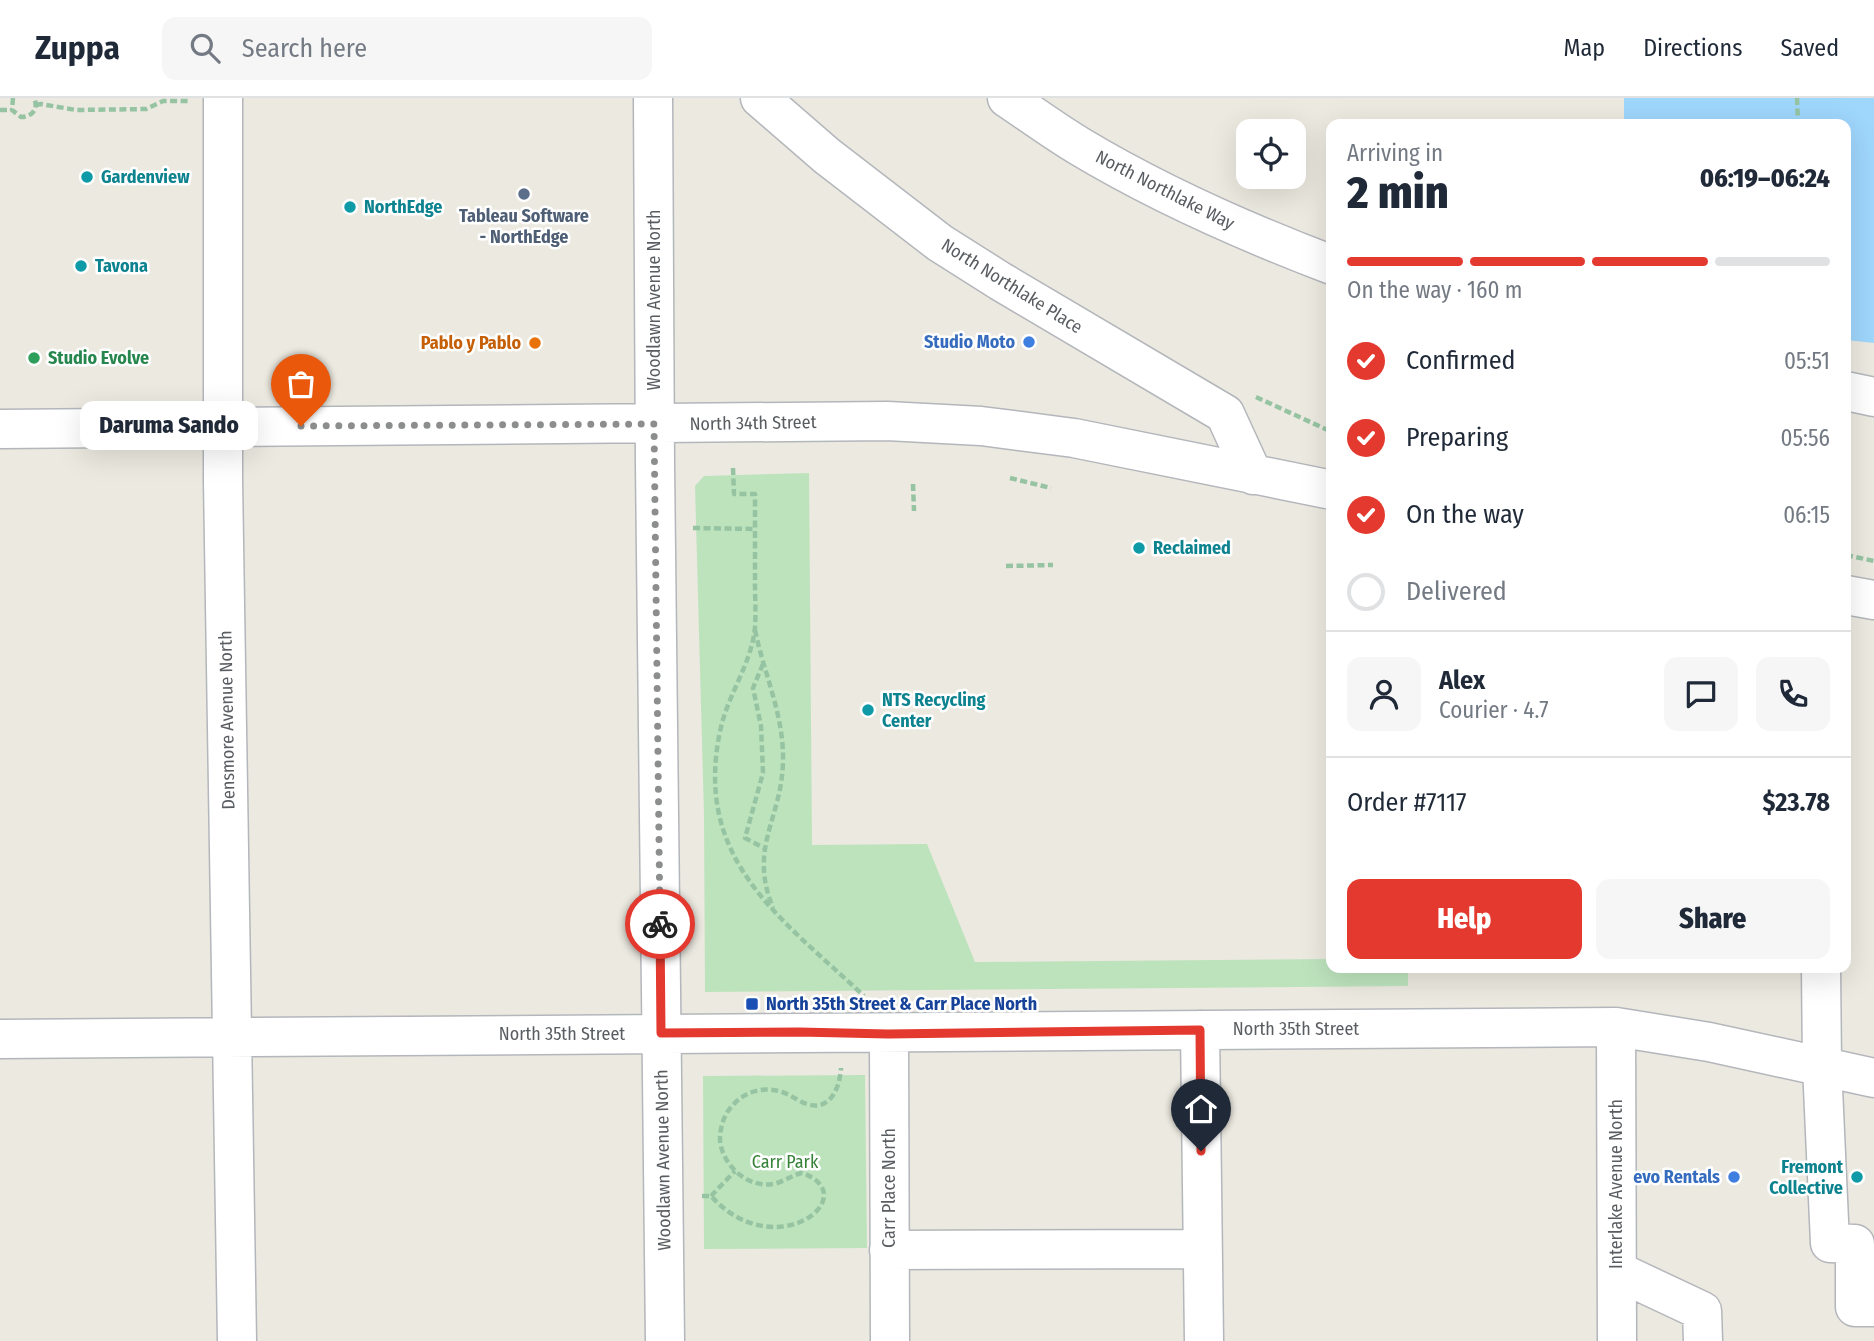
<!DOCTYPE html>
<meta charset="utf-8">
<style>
:root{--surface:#fff;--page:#f6f6f7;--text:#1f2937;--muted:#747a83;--line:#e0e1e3;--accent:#e4392e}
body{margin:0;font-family:"Fira Sans Condensed",sans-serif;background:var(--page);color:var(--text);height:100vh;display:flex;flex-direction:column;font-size:26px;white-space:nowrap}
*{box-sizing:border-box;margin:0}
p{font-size:23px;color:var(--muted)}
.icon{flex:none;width:38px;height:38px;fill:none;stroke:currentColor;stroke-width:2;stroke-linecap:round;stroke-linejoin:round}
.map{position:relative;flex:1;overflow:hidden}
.panel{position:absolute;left:1326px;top:21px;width:525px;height:854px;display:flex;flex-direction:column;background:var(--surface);border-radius:14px;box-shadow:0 7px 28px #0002}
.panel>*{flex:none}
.fabs{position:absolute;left:1236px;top:21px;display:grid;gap:14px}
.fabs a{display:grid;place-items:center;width:70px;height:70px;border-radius:14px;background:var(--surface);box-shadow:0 7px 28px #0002;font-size:35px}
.pin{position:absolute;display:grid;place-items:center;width:60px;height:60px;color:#fff;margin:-72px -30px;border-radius:50% 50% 50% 0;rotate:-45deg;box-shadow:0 0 7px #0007}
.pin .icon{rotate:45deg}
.courier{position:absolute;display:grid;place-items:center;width:70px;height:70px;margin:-35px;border:5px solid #e4392e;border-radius:50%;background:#fff;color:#222;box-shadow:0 2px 9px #0007}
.bubble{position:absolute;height:49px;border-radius:14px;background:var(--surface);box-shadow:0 7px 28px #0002;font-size:23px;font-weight:800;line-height:49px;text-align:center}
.overview em{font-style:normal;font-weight:800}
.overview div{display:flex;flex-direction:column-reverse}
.overview{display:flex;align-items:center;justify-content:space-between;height:119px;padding:0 21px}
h1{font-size:46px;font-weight:800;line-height:52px}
.bar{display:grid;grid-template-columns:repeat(4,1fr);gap:10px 7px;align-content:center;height:84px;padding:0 21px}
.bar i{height:9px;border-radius:5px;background:var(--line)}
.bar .selected{background:var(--accent)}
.bar p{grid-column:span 4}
.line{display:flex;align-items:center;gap:18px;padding:0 21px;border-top:2px solid var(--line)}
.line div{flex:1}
.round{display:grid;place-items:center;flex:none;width:74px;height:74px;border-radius:14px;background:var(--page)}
ol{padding:0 21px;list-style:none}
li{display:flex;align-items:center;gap:21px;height:77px}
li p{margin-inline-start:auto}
li .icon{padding:7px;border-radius:50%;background:var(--accent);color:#fff;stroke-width:4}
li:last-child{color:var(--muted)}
li i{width:38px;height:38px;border:4px solid var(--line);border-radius:50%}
.primary-button{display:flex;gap:14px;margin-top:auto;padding:14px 21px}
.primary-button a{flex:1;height:80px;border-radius:14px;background:var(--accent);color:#fff;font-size:28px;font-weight:800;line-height:80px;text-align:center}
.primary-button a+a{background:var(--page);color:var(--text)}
header{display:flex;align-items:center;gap:42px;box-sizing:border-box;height:98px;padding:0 35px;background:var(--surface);border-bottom:2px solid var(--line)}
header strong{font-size:33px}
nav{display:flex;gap:38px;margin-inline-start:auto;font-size:24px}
.search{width:490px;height:63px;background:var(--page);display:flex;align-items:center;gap:18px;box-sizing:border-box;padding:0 24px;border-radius:14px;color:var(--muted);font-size:26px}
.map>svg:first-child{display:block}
</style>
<header>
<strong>Zuppa</strong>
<div class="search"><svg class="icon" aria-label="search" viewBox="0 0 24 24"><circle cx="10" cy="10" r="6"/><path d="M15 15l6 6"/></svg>Search here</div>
<nav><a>Map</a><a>Directions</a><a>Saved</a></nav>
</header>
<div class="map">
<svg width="1874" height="1243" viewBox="0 0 1874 1243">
<rect width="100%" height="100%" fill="#ece9e0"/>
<path fill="#bde3bd" d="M809,375L812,747L927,746L975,864L1332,861V870H1408V888L705,894L704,717L695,388L704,378Z
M865,977L867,1150L704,1151L703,978Z"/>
<path fill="#9fd6fc" d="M1624,0H1874V245L1846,242V26H1624Z"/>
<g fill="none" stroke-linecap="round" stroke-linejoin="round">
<g stroke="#b3b6bb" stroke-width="41">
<path id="minor" d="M223,0V383L237,1243
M653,0L655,367L665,1243
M760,0L827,58L940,145L1000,183L1225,316L1253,377
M1007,0C1031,16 1054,33 1079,48C1159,96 1245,134 1332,167
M1846,293L1874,299
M0,331L887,323L981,328L1074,340L1332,392
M1846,497L1874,502
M1821,870L1822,968L1830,1145L1855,1146V1209H1874
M1616,929L1617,1243
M1200,932L1204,1243
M889,936L890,1243
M0,941L1616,929L1709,944L1874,980
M889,1152L1201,1151
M1617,1173L1702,1213L1703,1243"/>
</g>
<path stroke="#96c4a2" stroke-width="4.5" stroke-dasharray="7 3.5" stroke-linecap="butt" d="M13,0L12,12L21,19C32,19 39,11 34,0
M1797,0L1798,26
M36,7L41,6L76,12L146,11L163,3H188
M0,12H12
M1256,299L1332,334
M733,370L734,396H755C755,426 755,456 755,486C755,500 756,515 755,529C752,564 729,595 721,629C691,761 780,819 864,898
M1010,380L1051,390
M913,386L914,413
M693,430L755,431
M1846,457L1874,463
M1006,468L1053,467
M755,532C764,576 784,617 783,663C782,721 748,749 773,810
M763,566L753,590L761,628L763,675L745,740L764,750
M702,1098H711C776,1170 866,1097 802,1075C793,1077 786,1082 777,1085C750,1093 722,1068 720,1042C720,1029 724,1016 733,1007C745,993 765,988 782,994C791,997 798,1003 807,1006C831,1014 840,988 841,970
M711,1098L735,1073"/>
<use href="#minor" stroke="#fff" stroke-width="38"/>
</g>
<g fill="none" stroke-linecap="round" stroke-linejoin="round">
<path stroke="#8c8e8d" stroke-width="7" stroke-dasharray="0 12.6" d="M301,328L654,326L660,826"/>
<path stroke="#e4392e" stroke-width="9" d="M660,826L661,935L799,934L888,936L1200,932L1201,1053"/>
</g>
<g fill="#0f9aa8" stroke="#fff" stroke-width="2.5">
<circle cx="87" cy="79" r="7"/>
<circle cx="350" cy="109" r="7"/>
<circle cx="81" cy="168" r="7"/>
<circle cx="1139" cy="450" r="7"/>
<circle cx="868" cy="612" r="7"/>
<circle cx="1857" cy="1079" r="7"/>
</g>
<circle fill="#5c6f8a" stroke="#fff" stroke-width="2.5" cx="524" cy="96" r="7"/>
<g fill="#3f7fe0" stroke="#fff" stroke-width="2.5">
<circle cx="1029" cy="244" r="7"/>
<circle cx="1734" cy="1079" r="7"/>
</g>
<circle fill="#e8710a" stroke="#fff" stroke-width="2.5" cx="535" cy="245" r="7"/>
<circle fill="#2e9e5b" stroke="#fff" stroke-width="2.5" cx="34" cy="260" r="7"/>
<rect fill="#1a4fb4" stroke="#fff" stroke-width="2.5" x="745" y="899" width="14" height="14" rx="3.5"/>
<g text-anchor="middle" stroke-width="5" stroke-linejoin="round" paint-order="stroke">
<g font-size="18" font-weight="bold" fill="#0d838f" stroke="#fff" text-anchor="start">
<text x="101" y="85">Gardenview</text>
<text x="364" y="115">NorthEdge</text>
<text x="95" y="174">Tavona</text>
<text x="1153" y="456">Reclaimed</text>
<text x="882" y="608">NTS Recycling<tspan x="882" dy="21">Center</tspan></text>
<text x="1843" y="1075" text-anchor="end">Fremont<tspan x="1843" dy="21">Collective</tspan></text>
</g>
<g font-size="18" fill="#595d61" stroke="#fff">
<text transform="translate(1165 92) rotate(27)" y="6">North Northlake Way</text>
<text transform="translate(1012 188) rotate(32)" y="6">North Northlake Place</text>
<text transform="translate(654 202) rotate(-90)" y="6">Woodlawn Avenue North</text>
<text transform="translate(753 325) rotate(-1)" y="6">North 34th Street</text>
<text transform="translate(227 622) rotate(-91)" y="6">Densmore Avenue North</text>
<text x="1296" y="937">North 35th Street</text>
<text x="562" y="942">North 35th Street</text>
<text transform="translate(663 1062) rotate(-91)" y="6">Woodlawn Avenue North</text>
<text transform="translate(1616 1086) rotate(-90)" y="6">Interlake Avenue North</text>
<text transform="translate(889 1090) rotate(-90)" y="6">Carr Place North</text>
</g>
<g font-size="18" font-weight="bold" fill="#4e5e75" stroke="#fff">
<text x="524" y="124">Tableau Software<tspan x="524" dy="21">- NorthEdge</tspan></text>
</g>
<g font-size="18" font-weight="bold" fill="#366cbe" stroke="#fff" text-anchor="end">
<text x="1015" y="250">Studio Moto</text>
<text x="1720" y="1085">evo Rentals</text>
</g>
<g font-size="18" font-weight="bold" fill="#c56008" stroke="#fff" text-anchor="end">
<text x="521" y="251">Pablo y Pablo</text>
</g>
<g font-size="18" font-weight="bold" fill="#27864d" stroke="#fff" text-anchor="start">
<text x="48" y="266">Studio Evolve</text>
</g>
<g font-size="18" font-weight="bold" fill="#164399" stroke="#fff" text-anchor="start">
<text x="766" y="912">North 35th Street &amp; Carr Place North</text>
</g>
<g font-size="18" fill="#368238" stroke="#fff">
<text x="785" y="1070">Carr Park</text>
</g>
</g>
</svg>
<div class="fabs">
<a><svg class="icon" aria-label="locate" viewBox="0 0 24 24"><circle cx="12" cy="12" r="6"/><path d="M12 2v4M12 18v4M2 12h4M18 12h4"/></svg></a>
</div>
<div class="pin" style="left:301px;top:328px;background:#ea580c"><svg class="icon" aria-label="bag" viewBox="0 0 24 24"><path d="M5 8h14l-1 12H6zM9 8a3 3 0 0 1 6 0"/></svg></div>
<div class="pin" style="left:1201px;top:1053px;background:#1f2937"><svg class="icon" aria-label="home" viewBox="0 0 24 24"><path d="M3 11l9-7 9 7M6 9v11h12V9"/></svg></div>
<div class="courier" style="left:660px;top:826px"><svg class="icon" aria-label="bike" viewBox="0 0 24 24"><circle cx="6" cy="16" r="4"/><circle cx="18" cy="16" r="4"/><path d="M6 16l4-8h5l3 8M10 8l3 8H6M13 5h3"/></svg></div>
<div class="bubble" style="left:80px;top:303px;width:178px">Daruma Sando</div>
<section class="panel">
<div class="overview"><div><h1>2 min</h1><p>Arriving in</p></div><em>06:19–06:24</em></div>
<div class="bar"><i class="selected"></i><i class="selected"></i><i class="selected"></i><i></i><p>On the way · 160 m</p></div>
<ol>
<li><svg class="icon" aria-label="check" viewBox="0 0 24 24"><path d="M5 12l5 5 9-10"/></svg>Confirmed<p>05:51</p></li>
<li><svg class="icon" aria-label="check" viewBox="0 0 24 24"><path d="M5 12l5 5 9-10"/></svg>Preparing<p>05:56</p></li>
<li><svg class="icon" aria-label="check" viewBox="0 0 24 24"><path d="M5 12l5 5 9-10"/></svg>On the way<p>06:15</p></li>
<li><i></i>Delivered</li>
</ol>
<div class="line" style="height:126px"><a class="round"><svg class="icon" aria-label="person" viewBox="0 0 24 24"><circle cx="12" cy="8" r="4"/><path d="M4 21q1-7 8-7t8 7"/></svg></a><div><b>Alex</b><p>Courier · 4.7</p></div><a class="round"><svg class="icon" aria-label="chat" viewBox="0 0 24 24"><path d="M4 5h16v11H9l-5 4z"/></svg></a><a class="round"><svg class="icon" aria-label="phone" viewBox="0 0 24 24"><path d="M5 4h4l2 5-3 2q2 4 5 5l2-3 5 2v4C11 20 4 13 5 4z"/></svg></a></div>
<div class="line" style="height:91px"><div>Order #7117</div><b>$23.78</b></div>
<div class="primary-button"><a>Help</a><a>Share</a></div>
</section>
</div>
